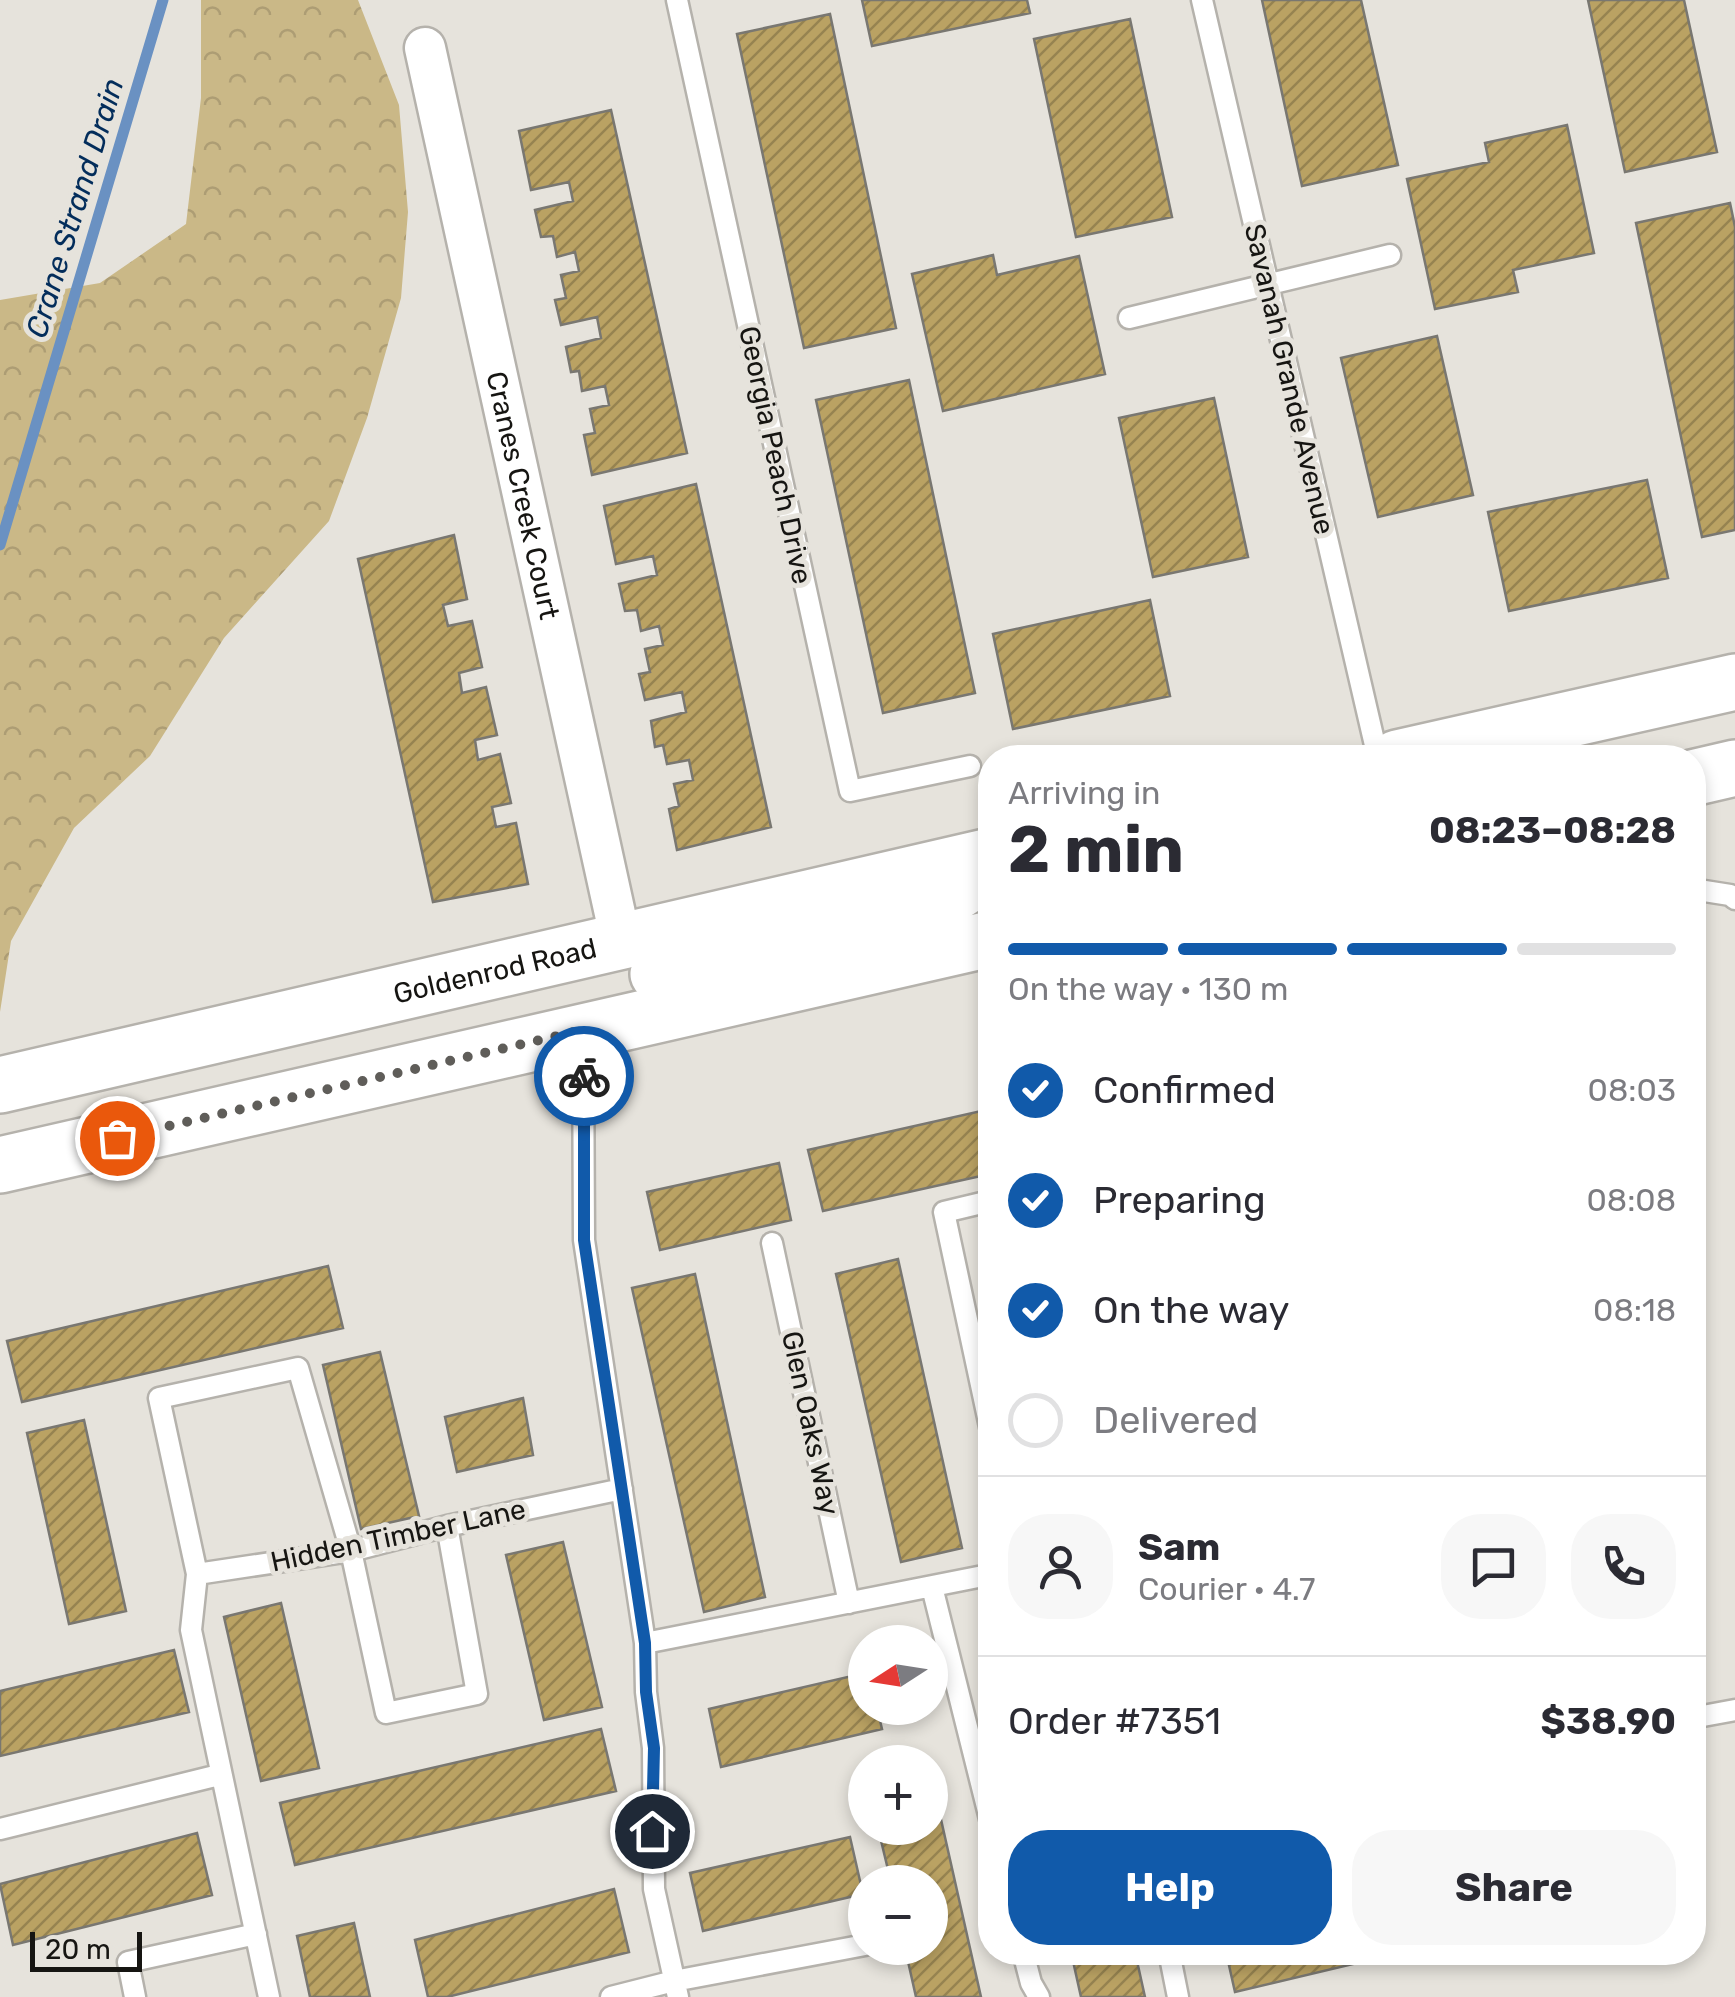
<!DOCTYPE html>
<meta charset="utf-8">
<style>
:root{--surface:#fff;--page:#f7f7f7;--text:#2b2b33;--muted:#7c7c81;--line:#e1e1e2;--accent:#115aaa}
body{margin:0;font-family:Rubik,sans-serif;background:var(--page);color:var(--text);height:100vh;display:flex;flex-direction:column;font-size:38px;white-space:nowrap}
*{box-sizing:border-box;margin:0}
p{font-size:32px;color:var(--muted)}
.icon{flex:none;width:55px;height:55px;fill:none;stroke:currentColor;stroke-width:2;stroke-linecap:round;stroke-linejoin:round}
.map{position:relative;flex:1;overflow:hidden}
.drawer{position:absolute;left:978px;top:745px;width:728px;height:1220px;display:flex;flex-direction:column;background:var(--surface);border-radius:40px;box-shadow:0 5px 15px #0003}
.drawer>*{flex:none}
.needle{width:65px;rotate:258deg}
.fabs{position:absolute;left:848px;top:1625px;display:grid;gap:20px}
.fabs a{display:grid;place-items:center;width:100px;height:100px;border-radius:50%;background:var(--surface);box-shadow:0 5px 15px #0003;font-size:50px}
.scale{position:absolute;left:30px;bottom:25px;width:112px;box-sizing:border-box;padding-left:10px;border:5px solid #161512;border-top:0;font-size:28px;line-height:35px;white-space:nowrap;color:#161512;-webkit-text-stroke:8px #e6e3dc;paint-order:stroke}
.pin{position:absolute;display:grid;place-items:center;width:85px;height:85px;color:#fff;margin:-42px;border:5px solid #fff;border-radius:50%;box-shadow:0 2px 10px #0007}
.courier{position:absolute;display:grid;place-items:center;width:100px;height:100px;margin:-50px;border:8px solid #115aaa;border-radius:50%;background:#fff;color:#222;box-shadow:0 2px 12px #0007}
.summary em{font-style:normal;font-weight:700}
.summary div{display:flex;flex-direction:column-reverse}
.summary{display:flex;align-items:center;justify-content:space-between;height:170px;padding:0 30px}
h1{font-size:65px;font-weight:700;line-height:75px}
.bar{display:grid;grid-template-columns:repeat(4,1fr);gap:15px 10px;align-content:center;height:120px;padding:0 30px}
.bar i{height:12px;border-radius:8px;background:var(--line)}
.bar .selected{background:var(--accent)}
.bar p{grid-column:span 4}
.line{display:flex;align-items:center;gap:25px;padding:0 30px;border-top:2px solid var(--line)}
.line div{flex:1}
.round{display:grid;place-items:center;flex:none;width:105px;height:105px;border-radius:40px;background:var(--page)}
ol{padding:0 30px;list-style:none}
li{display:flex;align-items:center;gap:30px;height:110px}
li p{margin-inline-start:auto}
li .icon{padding:10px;border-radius:50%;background:var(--accent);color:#fff;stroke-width:4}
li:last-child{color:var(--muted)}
li i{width:55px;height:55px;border:5px solid var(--line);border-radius:50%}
.action{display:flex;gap:20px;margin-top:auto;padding:20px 30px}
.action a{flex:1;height:115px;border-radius:40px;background:var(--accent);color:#fff;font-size:40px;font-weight:700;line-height:115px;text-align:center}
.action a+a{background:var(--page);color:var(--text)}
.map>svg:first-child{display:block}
</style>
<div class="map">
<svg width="1735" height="1997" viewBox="0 0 1735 1997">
<defs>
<pattern id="forest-crowns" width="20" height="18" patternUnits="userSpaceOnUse" patternTransform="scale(2.5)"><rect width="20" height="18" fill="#cab887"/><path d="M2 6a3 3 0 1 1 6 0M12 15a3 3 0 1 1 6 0" fill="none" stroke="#ad9d74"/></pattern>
<pattern id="building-hatch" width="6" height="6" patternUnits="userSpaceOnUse" patternTransform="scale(2.5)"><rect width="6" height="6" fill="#baa263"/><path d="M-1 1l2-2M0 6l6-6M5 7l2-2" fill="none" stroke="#968350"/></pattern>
</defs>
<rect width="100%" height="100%" fill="#e6e3dc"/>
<path fill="url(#forest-crowns)" d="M201,0H358L399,105L408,212L401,298L367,418L329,521L224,638L150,756L74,828L11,941L0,1012V300L100,283L186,224L201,98Z"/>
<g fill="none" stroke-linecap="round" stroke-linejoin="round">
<path stroke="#6a91c2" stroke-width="11" d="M0,545L163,0"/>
</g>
<path fill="url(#building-hatch)" stroke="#797771" stroke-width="2.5" d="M862,0H1027L1030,13L872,46Z
M1262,0H1361L1398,165L1302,186Z
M1588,0H1684L1717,152L1625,172Z
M830,14L896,328L804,348L737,34Z
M1130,19L1172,217L1076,237L1034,39Z
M611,110L687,453L592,475L584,435L595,433L590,409L609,405L605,386L582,391L579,371L571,372L566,347L601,338L597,317L561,325L555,300L566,298L561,275L579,271L575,252L557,257L553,236L541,237L535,210L573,201L569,182L531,190L519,131Z
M1567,125L1594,253L1513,270L1518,292L1435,309L1407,179L1489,162L1485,143Z
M1730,203L1735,227V530L1702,537L1636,223Z
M993,255L997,275L1079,256L1105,374L943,411L912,274Z
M1437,336L1473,495L1378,517L1341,358Z
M909,380L975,693L883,713L816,400Z
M1214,398L1248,557L1153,577L1119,418Z
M1647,480L1668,578L1509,611L1488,512Z
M696,484L771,827L677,850L669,809L679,806L674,784L693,780L689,760L667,764L663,745L655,747L651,721L686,712L682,692L645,700L639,674L650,672L645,649L663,645L659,626L641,631L637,610L625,611L619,584L657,575L653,556L616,564L604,506Z
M454,535L467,599L443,605L448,626L472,621L482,667L459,673L462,693L486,687L497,735L475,740L478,760L500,754L511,803L492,807L496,827L516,823L528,884L433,902L358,559Z
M1150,600L1170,696L1013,729L993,634Z
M990,1109V1174L823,1211L808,1150Z
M779,1163L791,1220L660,1250L647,1192Z
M898,1259L962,1548L901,1562L836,1274Z
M328,1266L343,1328L22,1402L7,1341Z
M695,1274L765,1597L704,1612L632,1288Z
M380,1352L419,1516L361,1529L323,1365Z
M523,1398L533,1455L457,1472L445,1417Z
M84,1420L126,1611L69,1624L27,1433Z
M563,1542L602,1707L544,1720L506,1555Z
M281,1603L319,1768L261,1781L224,1617Z
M174,1650L189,1712L0,1756V1691Z
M865,1673V1708H877L882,1729L721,1767L709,1709Z
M601,1729L616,1791L295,1865L280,1803Z
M933,1784L981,1997H916L905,1948H930V1882H891L878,1828H930V1785Z
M197,1833L212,1895L13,1945L0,1884Z
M850,1837L863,1894L703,1931L690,1873Z
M614,1889L629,1952L447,1997H428L415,1940Z
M354,1923L370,1997H310L297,1936Z
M1071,1952H1135L1145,1997H1081Z
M1226,1952H1395V1954L1235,1992Z"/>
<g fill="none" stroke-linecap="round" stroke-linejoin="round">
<g stroke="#b5b2ac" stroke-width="25">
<path id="lane" d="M677,0L850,791L970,766
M1202,0L1378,758
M1129,318L1390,255
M1692,889L1730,895L1735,899
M583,1036L584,1240L645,1643L646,1692L653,1748L654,1889L678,1997
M990,1201L944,1212L990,1427
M772,1243L849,1603
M197,1574L159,1398L298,1368L351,1551L386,1713L477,1694L447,1526
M932,1587L990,1819
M645,1643L983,1576L990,1571
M1692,1718L1735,1710
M0,1829L219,1775
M1023,1952L1031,1983L1039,1997
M1169,1952L1178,1997
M135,1997L128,1962L256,1934
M269,1997L191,1630L197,1574L351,1551L447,1526L622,1489
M611,1997L674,1981L865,1945"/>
</g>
<g stroke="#b5b2ac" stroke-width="45">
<g id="street">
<path id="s1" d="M425,48L621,941"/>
</g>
</g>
<g stroke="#b5b2ac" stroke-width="60">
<g id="secondary">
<path d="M1397,758L1735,682"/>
<path d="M1692,778L1735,768"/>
<path d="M658,974L928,911L990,870"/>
<path id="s2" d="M0,1085L990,856"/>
<path d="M0,1165L990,939"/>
</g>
</g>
<use href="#lane" stroke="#fff" stroke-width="20"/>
<use href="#street" stroke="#fff" stroke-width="40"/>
<use href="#secondary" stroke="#fff" stroke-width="55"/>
</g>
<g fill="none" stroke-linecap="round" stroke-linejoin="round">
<path stroke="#5f5d59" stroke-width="10" stroke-dasharray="0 18" d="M117,1138L583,1030L584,1076"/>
<path stroke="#115aaa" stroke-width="12" d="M584,1076V1240L645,1643L646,1692L654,1748L652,1831"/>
</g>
<g text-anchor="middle" stroke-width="10" stroke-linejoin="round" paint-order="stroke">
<g font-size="28" fill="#161512" stroke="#e6e3dc">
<text transform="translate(1290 379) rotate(77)" y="10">Savanah Grande Avenue</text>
<text transform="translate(776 455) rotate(78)" y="10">Georgia Peach Drive</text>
<text dy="10" stroke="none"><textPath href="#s1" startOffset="458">Cranes Creek Court</textPath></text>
<text dy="10" stroke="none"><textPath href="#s2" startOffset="508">Goldenrod Road</textPath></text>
<text transform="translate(811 1423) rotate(78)" y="10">Glen Oaks Way</text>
<text transform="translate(398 1535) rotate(-12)" y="10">Hidden Timber Lane</text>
</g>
<g font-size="30" font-style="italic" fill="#032d5b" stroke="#e6e3dc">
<text transform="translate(75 208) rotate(-73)" y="10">Crane Strand Drain</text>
</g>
</g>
</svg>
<div class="fabs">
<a><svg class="needle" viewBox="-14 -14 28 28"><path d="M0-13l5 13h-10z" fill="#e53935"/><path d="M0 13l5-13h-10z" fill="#7c7c81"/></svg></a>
<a>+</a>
<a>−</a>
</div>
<div class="scale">20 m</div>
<div class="pin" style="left:117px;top:1138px;background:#ea580c"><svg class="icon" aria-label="bag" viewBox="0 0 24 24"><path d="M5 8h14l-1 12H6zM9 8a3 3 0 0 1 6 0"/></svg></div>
<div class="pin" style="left:652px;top:1831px;background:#1f2937"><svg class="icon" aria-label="home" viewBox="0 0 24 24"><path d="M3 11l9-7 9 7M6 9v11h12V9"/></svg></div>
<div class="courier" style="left:584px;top:1076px"><svg class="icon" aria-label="bike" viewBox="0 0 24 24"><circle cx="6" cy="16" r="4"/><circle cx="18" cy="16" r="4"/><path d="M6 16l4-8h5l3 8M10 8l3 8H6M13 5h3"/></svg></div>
<section class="drawer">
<div class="summary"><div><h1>2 min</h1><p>Arriving in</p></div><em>08:23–08:28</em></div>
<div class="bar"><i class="selected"></i><i class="selected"></i><i class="selected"></i><i></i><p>On the way · 130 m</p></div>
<ol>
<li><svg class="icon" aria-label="check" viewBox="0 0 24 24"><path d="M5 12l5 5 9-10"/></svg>Confirmed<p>08:03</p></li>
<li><svg class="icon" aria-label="check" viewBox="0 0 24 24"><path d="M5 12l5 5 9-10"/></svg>Preparing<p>08:08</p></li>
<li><svg class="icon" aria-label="check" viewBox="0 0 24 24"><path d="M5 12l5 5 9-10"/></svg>On the way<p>08:18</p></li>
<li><i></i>Delivered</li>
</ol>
<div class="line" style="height:180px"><a class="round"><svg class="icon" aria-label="person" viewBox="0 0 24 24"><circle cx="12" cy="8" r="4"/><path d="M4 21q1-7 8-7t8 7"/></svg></a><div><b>Sam</b><p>Courier · 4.7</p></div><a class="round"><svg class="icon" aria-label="chat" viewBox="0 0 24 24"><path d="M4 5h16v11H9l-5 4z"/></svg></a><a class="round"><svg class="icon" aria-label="phone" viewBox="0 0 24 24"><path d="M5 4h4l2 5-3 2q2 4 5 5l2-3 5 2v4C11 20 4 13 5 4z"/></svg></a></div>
<div class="line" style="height:130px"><div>Order #7351</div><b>$38.90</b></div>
<div class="action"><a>Help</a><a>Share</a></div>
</section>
</div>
